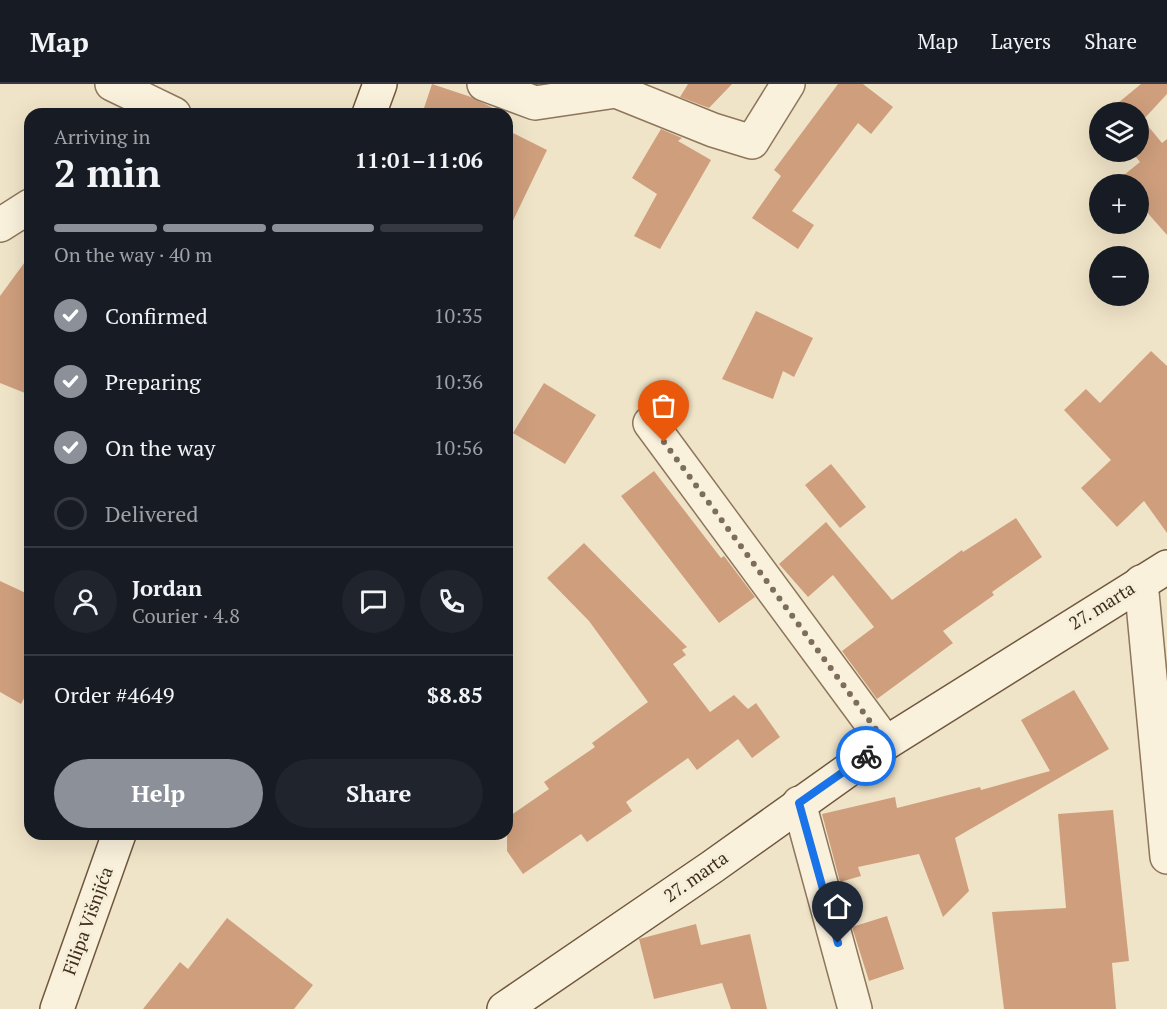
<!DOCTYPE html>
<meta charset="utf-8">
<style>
:root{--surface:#171b24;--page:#20242c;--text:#f1f3f6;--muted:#9ea1a6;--line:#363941;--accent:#8c9099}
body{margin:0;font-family:"PT Serif",serif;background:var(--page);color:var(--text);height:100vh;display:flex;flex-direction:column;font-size:22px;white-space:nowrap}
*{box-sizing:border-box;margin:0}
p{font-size:20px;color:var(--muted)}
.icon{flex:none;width:33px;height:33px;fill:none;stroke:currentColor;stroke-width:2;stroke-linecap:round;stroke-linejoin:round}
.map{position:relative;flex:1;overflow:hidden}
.sheet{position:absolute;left:24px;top:24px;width:489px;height:732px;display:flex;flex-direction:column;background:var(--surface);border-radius:18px;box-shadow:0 6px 24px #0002}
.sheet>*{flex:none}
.buttons{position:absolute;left:1089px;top:18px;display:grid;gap:12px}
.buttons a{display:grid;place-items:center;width:60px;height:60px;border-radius:50%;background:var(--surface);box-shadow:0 6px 24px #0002;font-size:30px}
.pin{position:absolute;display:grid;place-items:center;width:51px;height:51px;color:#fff;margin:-62px -26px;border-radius:50% 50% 50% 0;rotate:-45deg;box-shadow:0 0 6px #0007}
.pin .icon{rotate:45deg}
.courier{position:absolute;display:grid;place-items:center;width:60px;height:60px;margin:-30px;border:4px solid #1a73e8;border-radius:50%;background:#fff;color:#222;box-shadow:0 2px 8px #0007}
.summary em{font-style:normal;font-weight:700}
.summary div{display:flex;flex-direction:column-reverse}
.summary{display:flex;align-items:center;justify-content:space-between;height:102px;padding:0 30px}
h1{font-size:39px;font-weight:700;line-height:45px}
.bar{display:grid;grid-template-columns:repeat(4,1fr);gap:9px 6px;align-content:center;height:72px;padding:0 30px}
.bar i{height:8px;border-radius:4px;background:var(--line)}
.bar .current{background:var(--accent)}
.bar p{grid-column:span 4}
.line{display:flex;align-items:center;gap:15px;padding:0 30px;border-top:2px solid var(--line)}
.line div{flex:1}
.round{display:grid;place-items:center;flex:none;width:63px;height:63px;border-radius:32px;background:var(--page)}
ol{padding:0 30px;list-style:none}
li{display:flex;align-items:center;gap:18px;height:66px}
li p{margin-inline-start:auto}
li .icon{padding:6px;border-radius:50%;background:var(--accent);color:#fff;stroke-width:4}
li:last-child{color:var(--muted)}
li i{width:33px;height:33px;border:3px solid var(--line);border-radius:50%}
.action{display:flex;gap:12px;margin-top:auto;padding:12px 30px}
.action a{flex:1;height:69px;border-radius:36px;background:var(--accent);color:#fff;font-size:24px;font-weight:700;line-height:69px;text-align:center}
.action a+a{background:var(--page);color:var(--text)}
header{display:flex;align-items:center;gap:36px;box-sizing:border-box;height:84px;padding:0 30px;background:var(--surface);border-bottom:2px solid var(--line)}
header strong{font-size:28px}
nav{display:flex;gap:33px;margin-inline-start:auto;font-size:21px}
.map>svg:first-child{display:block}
</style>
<header>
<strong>Map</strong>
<nav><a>Map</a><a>Layers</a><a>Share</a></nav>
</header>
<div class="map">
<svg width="1167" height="925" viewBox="0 0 1167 925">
<rect width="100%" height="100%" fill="#f0e4c8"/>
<path fill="#cf9f7d" d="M432,0L471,13L505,30H422Z
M688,0H732L709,24L680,13Z
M838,0H863L893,23L871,50L858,39L792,127L814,141L798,165L752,134L781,92L774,86Z
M1141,0H1167V10L1143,36L1162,59L1167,55V151L1138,118V100H1113L1140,78L1132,68H1138V28H1107Z
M661,45L682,54L678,57L711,76L660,165L634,152L657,110L632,94Z
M507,46L547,66L507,149Z
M30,171V311L0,299V212Z
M756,227L813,254L794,293L783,287L773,315L722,295Z
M1151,267L1167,282V449L1144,417L1117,443L1081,404L1111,376L1064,326L1086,305L1100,319Z
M544,299L596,331L565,380L513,349Z
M831,380L866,423L840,444L805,401Z
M654,387L721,474L724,472L755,513L719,539L621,412Z
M1016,434L1042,473L992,508L994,511L943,547L953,559L877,615L842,567L874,543L833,491L808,513L779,480L826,438L892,516L962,466L963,468Z
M584,459L687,563L682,566L686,571L673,580L710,628L734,611L748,625L756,619L780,653L752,674L738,655L697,686L688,674L626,718L632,727L587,758L581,750L523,790L507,767V734L549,705L544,698L595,663L592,659L648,618L589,537L547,494Z
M0,497L30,511V603L21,620L0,608Z
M1074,606L1109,665L955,754L969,807L943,833L919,770L858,783L861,792L840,798L822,730L895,713L897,724L980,703L981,706L1050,687L1021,636Z
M1113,726L1129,877L1112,879L1116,925H1004L992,828L1066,824L1058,730Z
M887,832L904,885L869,897L852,843Z
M227,834L313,901L294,925H143L180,878L188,885Z
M696,840L701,861L750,850L767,925H731L722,899L654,915L639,855Z"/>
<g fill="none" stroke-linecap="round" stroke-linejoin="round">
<g stroke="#8d765c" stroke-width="36">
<path id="street" d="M112,0L174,30
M484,0L535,19L616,7L713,46L752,58L788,0
M0,141L30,122
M650,339L886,659
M1141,498L1167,773
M799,719L855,925"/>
</g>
<g stroke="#6f573f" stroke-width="36">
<path id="secondary" d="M369,30L380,0
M57,925L119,750
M504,925L712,783L886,659L1167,483"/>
</g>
<use href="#street" stroke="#faf1dc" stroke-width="33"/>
<use href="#secondary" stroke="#faf1dc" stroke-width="33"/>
</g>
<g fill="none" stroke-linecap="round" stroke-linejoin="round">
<path stroke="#7c6e5b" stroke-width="6" stroke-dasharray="0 10.8" d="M664,358L886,659L866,672"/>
<path stroke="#1a73e8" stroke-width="8" d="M838,859L799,719L866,672"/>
</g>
<g text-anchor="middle" stroke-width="6" stroke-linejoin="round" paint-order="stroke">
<g font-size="18" fill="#3d2e20" stroke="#f7eed8">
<text transform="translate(1102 522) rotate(-32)" y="6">27. marta</text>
<text transform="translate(696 793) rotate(-35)" y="6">27. marta</text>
<text transform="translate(88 837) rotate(-70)" y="6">Filipa Višnjića</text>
</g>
</g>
</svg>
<div class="buttons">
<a><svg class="icon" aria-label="layers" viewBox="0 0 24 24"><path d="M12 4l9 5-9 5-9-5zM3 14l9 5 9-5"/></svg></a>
<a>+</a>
<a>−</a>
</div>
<div class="pin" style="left:664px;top:358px;background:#ea580c"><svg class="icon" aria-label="bag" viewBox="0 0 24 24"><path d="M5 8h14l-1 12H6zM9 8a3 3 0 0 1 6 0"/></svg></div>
<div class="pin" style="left:838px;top:859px;background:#1f2937"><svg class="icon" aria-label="home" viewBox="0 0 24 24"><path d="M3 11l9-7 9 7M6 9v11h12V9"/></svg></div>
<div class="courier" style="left:866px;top:672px"><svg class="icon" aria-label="bike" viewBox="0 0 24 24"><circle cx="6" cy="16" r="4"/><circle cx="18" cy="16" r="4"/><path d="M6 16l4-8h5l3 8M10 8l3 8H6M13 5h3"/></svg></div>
<section class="sheet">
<div class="summary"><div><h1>2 min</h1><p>Arriving in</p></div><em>11:01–11:06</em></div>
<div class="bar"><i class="current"></i><i class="current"></i><i class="current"></i><i></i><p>On the way · 40 m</p></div>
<ol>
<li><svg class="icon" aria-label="check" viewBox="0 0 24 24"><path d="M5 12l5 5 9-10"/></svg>Confirmed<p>10:35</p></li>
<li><svg class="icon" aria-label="check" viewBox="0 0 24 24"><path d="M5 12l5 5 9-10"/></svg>Preparing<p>10:36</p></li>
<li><svg class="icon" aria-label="check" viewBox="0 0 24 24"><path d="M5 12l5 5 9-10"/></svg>On the way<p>10:56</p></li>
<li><i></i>Delivered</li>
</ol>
<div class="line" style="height:108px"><a class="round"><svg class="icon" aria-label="person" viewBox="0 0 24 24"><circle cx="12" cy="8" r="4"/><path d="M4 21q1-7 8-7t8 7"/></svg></a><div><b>Jordan</b><p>Courier · 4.8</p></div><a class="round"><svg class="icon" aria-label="chat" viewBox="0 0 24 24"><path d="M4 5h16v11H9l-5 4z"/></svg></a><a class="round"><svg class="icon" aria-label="phone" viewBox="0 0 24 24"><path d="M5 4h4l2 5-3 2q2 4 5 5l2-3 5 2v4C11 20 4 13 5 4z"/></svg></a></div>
<div class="line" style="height:78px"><div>Order #4649</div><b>$8.85</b></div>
<div class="action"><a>Help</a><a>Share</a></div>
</section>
</div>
